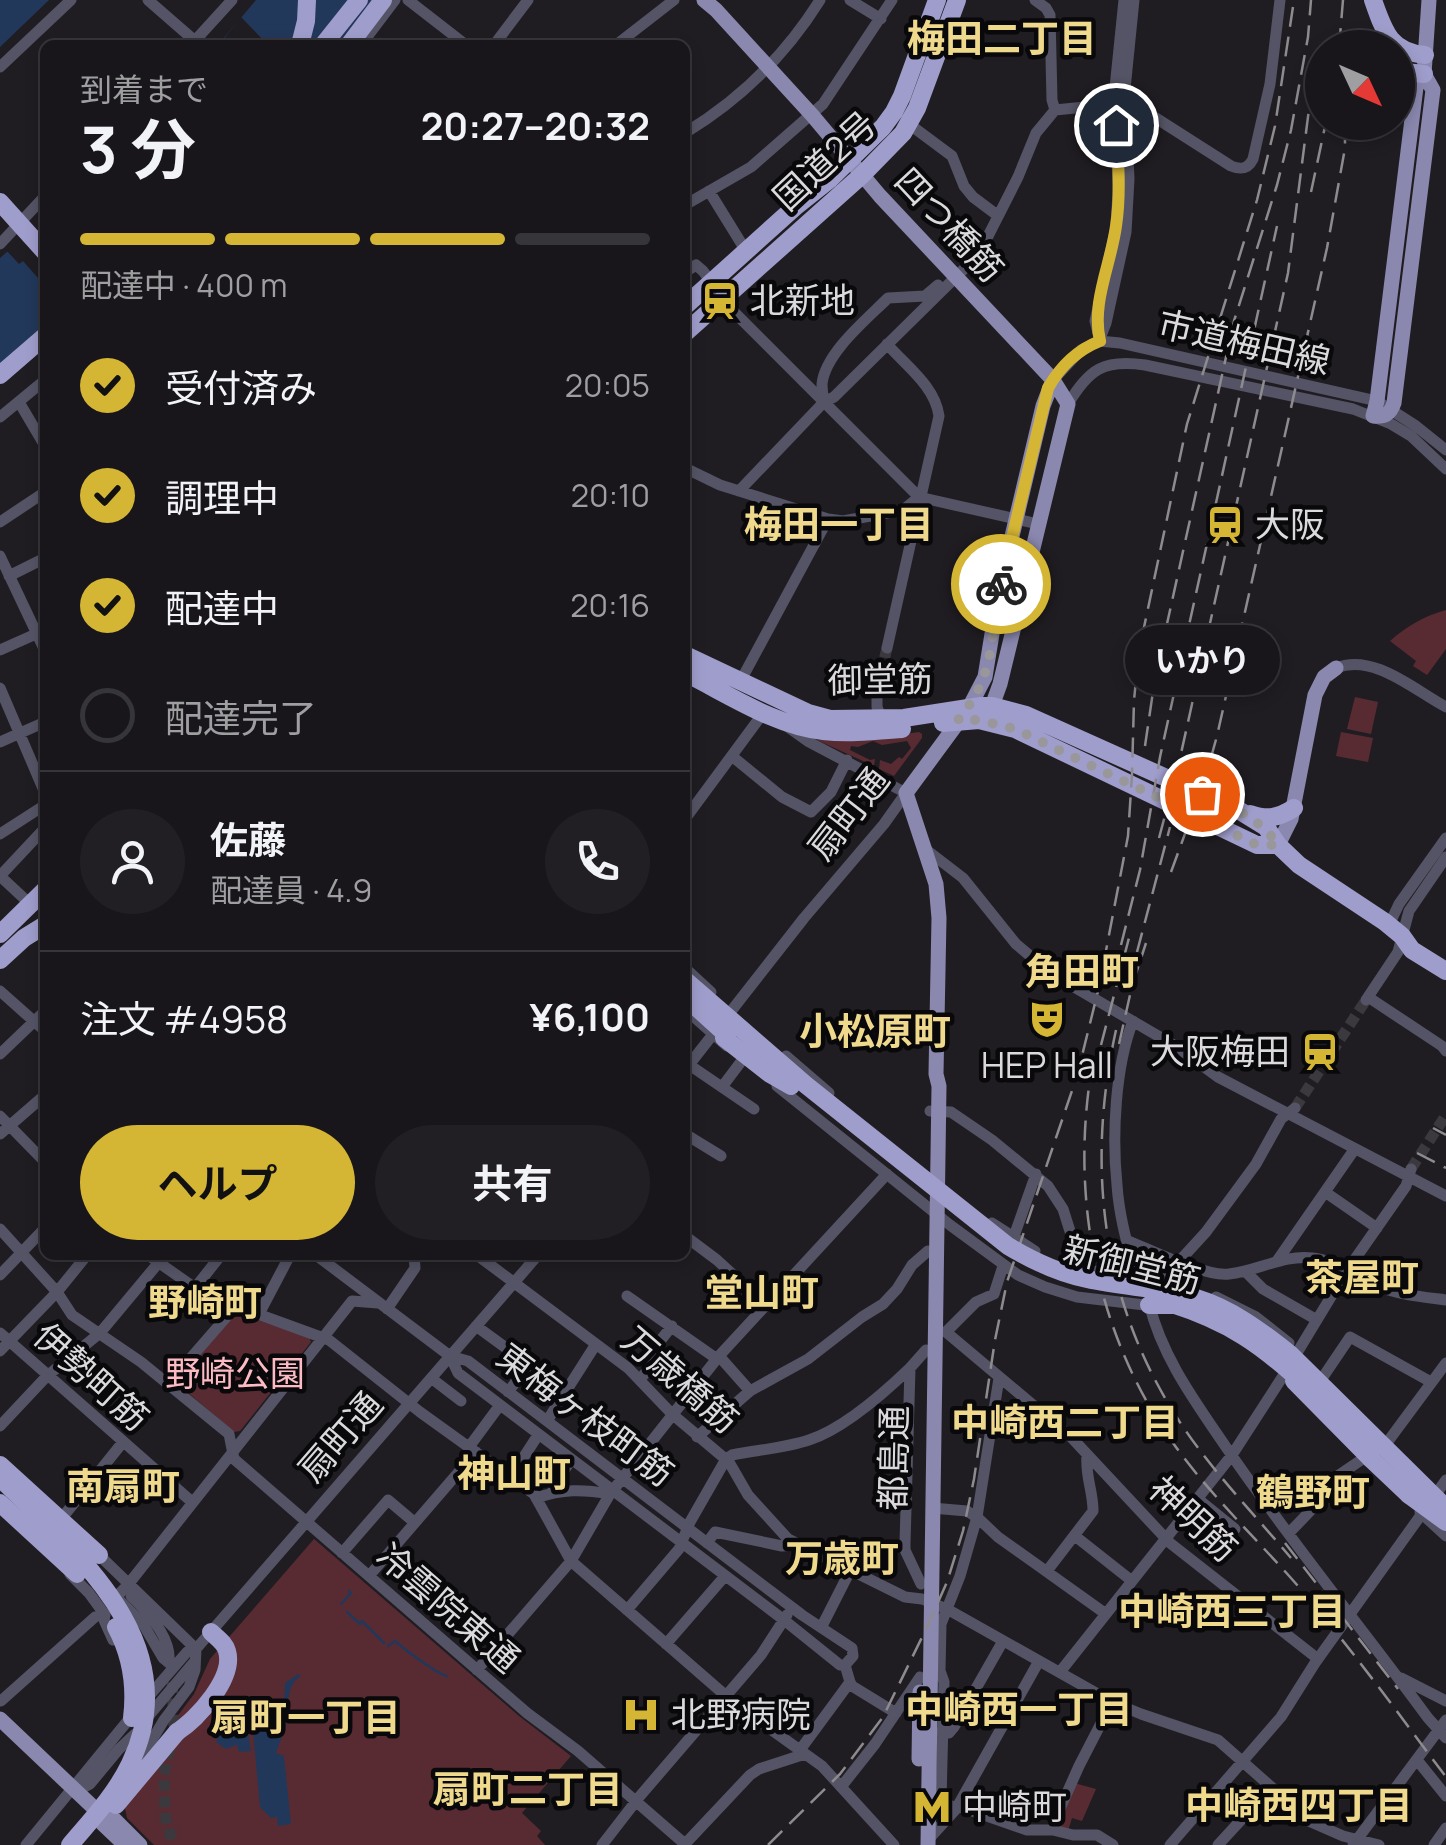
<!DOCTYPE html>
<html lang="ja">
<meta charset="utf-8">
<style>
:root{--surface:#18161a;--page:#211f23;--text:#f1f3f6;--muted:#9f9fa2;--line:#363539;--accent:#d5b534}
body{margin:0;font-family:Manrope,"Noto Sans JP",sans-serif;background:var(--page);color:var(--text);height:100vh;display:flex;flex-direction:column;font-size:38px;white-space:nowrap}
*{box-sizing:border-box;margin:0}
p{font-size:32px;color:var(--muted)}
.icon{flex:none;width:55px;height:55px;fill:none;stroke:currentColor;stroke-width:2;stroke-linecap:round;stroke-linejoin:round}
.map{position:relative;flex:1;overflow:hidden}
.side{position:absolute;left:40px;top:40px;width:650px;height:1220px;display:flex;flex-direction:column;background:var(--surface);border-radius:15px;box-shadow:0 5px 15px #0003,0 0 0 2px var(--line)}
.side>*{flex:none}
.needle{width:65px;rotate:134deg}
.fabs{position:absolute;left:1305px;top:30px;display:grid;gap:20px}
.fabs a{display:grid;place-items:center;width:110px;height:110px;border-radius:50%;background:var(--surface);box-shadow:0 5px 15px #0003,0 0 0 2px var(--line);font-size:50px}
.pin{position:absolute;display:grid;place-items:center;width:85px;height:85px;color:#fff;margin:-42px;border:5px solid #fff;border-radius:50%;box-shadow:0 2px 10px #0007}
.courier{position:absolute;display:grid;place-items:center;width:100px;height:100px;margin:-50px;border:8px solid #d5b534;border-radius:50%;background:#fff;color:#222;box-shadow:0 2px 12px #0007}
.bubble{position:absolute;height:70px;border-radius:35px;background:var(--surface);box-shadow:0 5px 15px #0003,0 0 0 2px var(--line);font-size:32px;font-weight:700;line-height:70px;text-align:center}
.head em{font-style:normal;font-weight:700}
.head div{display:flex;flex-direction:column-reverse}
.head{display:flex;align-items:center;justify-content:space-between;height:170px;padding:0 40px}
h1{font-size:65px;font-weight:700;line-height:75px}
.bar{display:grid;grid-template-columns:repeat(4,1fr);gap:15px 10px;align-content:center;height:120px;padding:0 40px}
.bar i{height:12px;border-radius:8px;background:var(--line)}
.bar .active{background:var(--accent)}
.bar p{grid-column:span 4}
.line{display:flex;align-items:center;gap:25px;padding:0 40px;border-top:2px solid var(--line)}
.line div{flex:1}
.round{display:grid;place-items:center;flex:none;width:105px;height:105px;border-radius:52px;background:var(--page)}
ol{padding:0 40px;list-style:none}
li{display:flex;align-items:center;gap:30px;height:110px}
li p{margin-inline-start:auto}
li .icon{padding:10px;border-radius:50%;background:var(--accent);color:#111;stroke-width:4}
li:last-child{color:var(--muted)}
li i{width:55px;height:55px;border:5px solid var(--line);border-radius:50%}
.primary-button{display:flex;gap:20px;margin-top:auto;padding:20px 40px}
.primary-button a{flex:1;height:115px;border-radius:60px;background:var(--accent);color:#111;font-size:40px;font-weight:700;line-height:115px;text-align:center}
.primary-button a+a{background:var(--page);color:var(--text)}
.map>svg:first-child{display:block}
</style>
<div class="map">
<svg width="1446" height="1845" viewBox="0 0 1446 1845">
<rect width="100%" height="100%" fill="#201d22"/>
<path fill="#582b32" d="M1446,610V649L1427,675L1413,666L1416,661L1390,641C1407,626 1424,616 1446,610Z
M1355,697L1378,702L1371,734L1347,729Z
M919,732L922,734V738L894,776L879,769L880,760L891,764L899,757L902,759L911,748L907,741L882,745L873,741L858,747L851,746L850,750L870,760L875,759L874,766L817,740H860Z
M1341,732L1373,738L1368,762L1336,756Z
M243,1315L309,1337L311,1342L240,1431L234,1432L179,1385L178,1380L232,1317Z
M314,1539L519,1716L571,1756L522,1813L541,1831L537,1836L545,1845H154L127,1818L124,1804L167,1730L194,1694L210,1659Z
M1074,1783L1096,1789L1082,1821L1072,1818L1068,1831L1058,1829Z"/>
<path fill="#22385a" d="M0,0H49L0,47Z
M256,0H374L337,45H218Z
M45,219V347L0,384V258Z
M298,1674L301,1676C285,1686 291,1703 283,1716L287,1723L276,1753L284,1756L291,1824L278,1826L277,1817L271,1818L260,1807L252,1721H248V1718L259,1716V1720L274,1724C286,1712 284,1698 285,1683Z
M247,1726L251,1751L239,1752L237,1745L226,1749L217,1743L216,1736L221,1730Z"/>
<path fill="#201d22" d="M241,17L242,18L268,45L220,44Z
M45,218V286L23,261L19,264L7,251Z"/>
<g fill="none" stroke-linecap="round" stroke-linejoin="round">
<path stroke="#22385a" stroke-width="2.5" d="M341,1604L351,1593L349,1591
M347,1612L360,1624L362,1621L384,1643
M388,1646L395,1641C404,1649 437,1674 447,1676"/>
<path stroke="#3c393e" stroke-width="11" stroke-dasharray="11 5.5" stroke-linecap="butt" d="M877,690L887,648
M1295,1108L1366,1000
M1411,1169L1446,1115
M172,1682L174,1726L164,1775L165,1815L173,1845"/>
<path stroke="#545466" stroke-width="11" d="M148,0L195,41
M408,0L466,45
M850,0L881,19
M1035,0L1046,8L1050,15L1052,100L1055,110
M191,45L232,0
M361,45L395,0
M494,45L528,0
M616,45L674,0
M0,67L71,0
M909,124L952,156L964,186L973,197L997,215
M685,133C741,99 785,56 820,0
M709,191L746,251
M685,205L751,167L823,104L892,0
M0,244L45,196
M685,272L696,265L703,271L731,309L919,497L1038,524
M1099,337L1095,321L1116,227L1118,191L1115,88L1124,0
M1099,341L1120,343L1377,401L1416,426L1446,450
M1099,341L1106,323L1126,232L1129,179L1125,89L1134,0
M1053,380L1081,350L1099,341
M824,401C823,399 822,387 822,384C825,353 867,319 888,298L925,296L938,285
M19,402L45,446
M1068,404C1089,369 1104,359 1145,365L1353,409L1391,424L1411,436L1446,469
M0,417L45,380
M685,468L720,485L828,519L843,521L903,510L919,497
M739,491L824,402L834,397L968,265L982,248L1018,177L1036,133L1055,110L1115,104L1137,106L1231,166C1241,170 1248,169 1253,159L1270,84L1280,0
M0,522L45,492
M0,556L45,651
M9,576L45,558
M887,648L939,416C935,386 906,366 887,344
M0,650L45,630
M1336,668C1374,653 1414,690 1446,707
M740,682L828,519
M0,688L45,793
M877,690V707L881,718
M0,742L45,722
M733,757L782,797L811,812L831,792L847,760
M685,819L764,712
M0,834L45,805
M924,848L963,878L1016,944L1035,960L1069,984L1177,1047L1218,1077L1446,1196
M0,876L45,828
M0,876L29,903
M1389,925L1399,904L1446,838
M685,968L711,992
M0,991L45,1031
M1368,997L1442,1046L1446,1051
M1366,1000L1398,952L1409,911L1446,857
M685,1009L727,1046
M1133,1021C1115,1067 1112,1136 1117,1185C1119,1216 1128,1247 1136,1278
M0,1054L45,1011
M786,1056L829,1093
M685,1062L754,1109
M685,1070L804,918L884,824L906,793L809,742L788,727
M777,1086L950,1225L1018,1275L1045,1287L1077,1297L1153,1306
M722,1087L743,1059
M930,1111L951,1112L992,1140L1048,1186L1063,1209L1082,1269
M0,1116L45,1162
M0,1134L45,1095
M685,1134L721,1156
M1325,1192L1377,1228
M992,1223L1035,1251
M0,1229L57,1292L72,1315L141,1362L229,1434L234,1459L527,1713L578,1751L686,1845
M685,1236L717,1260L766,1305
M1013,1239L1036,1174
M1126,1240C1151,1250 1205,1277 1229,1274C1258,1271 1284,1254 1313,1258C1334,1260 1357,1278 1377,1286C1399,1295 1423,1297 1446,1300
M148,1255L195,1288L225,1302L329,1340L420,1412L534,1494L571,1561L733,1702L822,1766L894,1845
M316,1255L450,1356
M477,1255L628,1368L672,1414L729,1462L748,1495L788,1539L905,1597L922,1599L947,1609L1112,1702L1141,1714L1218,1740L1311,1822L1343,1836L1379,1845
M1277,1261L1354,1150
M1085,1270L1162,1280L1189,1288
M1245,1271L1263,1289L1317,1320
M0,1275L45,1228
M1162,1280L1206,1232L1256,1164L1281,1119L1295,1108
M195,1288L221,1255
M627,1296L717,1359
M1216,1297L1256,1317L1289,1343
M1149,1303C1162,1358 1197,1404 1228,1450C1291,1542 1362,1628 1428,1718L1446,1738
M387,1309L415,1268L414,1255
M259,1314L290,1255
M476,1326L566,1392
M946,1332L1071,1437L1170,1543L1318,1659
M946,1332L976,1302L994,1294L1003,1266
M0,1333L192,1502
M0,1351L57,1292L87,1255
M450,1356L468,1361L802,1615L852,1648L853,1656L845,1665H840L784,1620L458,1373Z
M719,1356L750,1391
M1323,1377L1350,1337L1431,1382
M431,1378L461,1401
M640,1379L656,1361L660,1341L672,1326
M168,1384L236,1306
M508,1392L528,1366
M547,1421L596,1344
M0,1426L47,1376L100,1333L165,1255
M697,1437L750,1391L808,1359L862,1317L883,1304L897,1289L912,1265L928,1251
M1389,1440L1446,1363
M469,1447L500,1405
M726,1459L732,1455C757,1450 785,1448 809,1440C843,1429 884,1393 910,1368
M511,1477L538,1435
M554,1492L553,1487L571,1460
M536,1498C563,1489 582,1489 610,1494
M1198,1499L1235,1529
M932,1508L967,1511L979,1519L998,1537L1106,1614
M1420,1512L1446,1536
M66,1513L123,1442
M1289,1533L1314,1507L1339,1475L1364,1458
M1075,1536L1132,1581
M707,1543L715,1532L782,1546L796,1545
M96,1550L99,1555L196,1649
M342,1553L388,1500L414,1522
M1047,1571L1093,1511C1093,1490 1085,1477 1087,1454
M70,1574L89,1593L105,1615L104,1620L113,1640
M369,1576L476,1452
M921,1584L905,1550V1543L910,1368L926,1350
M127,1586L352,1301L378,1303
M131,1596C148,1612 172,1638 169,1663
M116,1597L143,1624L163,1658L169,1663
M627,1610L679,1549L690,1522L726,1459
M822,1626L850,1571
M666,1644L725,1576
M477,1670L571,1561L610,1494L719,1356L887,1174
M1060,1672L1232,1455L1283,1376L1346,1272L1406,1186L1411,1169
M1401,1678L1446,1701
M850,1682L852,1686L896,1713
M1,1701L95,1617
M146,1719L195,1661
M940,1732L949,1733L954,1727L1003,1641
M800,1750L850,1682L845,1665
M1417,1760L1446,1796
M134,1770L164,1720L189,1687L195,1670L196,1649L538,1255
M841,1787L875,1744L920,1677
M73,1789L82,1788L90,1784L119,1749L135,1734
M1018,1796L1059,1811L1079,1766L1112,1702
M933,1799L941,1800L956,1809L961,1807L1027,1830H1053L1073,1835H1097L1113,1845
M941,1800L944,1682L940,1671L941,1624L960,1576L977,1517L999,1378
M927,1841L956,1809L1039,1661
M685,1844L750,1775L759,1769L805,1754
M26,1845L130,1718L187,1652L196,1649
M602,1845L640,1796L761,1655L787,1615
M1170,1845L1281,1717L1315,1663L1446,1480
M1218,1845L1241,1820
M1353,1845L1446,1720
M1434,1845L1446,1828"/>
<path stroke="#8a88af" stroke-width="15" d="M704,0L716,10L812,115L880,196L1053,380L1068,404L1000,684L992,706L985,713
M1424,74L1433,90L1394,403C1390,415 1384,417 1373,416L1377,401L1416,87L1424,74L1429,0
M1278,845L1291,819L1315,695L1324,677L1336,668
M0,1719L94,1808L115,1820L140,1845
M919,1759L920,1692
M98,1815L103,1824L125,1845
M928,1845L939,1086L936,1074L939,918L936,884L906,793L970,706L985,677L999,591L1043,406L1053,380"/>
<path stroke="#9f9dcb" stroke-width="18" d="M1373,0C1384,31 1390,52 1425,55
M300,45L306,21L307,0
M323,45L359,0
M349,45L383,0
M1398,66L1405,72L1424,74
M0,202L45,252
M685,306L795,207L829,180L883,127L894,112L902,96L937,0
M685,333L862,175L903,133L917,108L957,0
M0,375L45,336
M685,655L808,713L830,719L904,718L981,706H992L1026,715L1240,811L1266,827L1278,845L1299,865L1385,922L1402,936L1412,950L1446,971
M685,673C728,694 775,726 823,731C849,734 876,731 902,729
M943,723L979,720L1015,729L1257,845H1278
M1250,814C1268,820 1278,818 1294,808
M0,934L45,890
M0,960L24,938L45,925
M724,1038L770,1074L791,1086
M1149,1305H1182
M1371,1459L1409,1495
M0,1465L99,1555
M0,1503L77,1574
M177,1732C197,1719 235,1678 227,1651C225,1643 217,1638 211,1632"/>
<path stroke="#8e8b8f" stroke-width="2.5" stroke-dasharray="20 10" stroke-linecap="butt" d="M1339,48L1343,0
M1311,192L1326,122
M1145,746L1155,678L1234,321L1277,185L1291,130L1308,37L1311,0
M1159,838L1178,767L1288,273L1309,109
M1171,872L1205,779L1217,736L1327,248L1345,148V122
M1121,945L1140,870L1160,757L1277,226
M1137,952L1170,827
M1116,1030C1087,1161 1100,1292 1171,1408C1204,1463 1250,1509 1291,1558
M1119,1044L1132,986L1146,943
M1101,1045L1130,934
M1093,1061C1069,1193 1095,1333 1173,1443C1210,1495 1256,1538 1298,1586C1350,1647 1398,1713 1446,1777
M1433,1128L1446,1135
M1417,1153L1446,1168
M1285,1543L1398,1689
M768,1845L840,1774L883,1717L928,1625L947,1582L963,1531L974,1479L995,1340L1007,1282L1077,1076L1099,987L1128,836L1132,775L1134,700L1139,651L1187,424L1257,200L1275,126L1294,0"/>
<path stroke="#545466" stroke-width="11" d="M112,1601L127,1586"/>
<path stroke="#9f9dcb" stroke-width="18" d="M685,980L806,1085L1008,1246C1033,1261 1058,1273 1087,1279C1123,1287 1161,1288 1196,1298C1232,1309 1261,1331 1290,1354L1446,1508
M685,997L727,1035
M1169,1303C1229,1322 1261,1344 1307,1387
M1294,1381L1371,1459
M0,1478C77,1554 188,1644 130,1764C115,1795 92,1819 70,1845
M1409,1495L1446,1522
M116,1627C131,1655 136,1686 132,1718
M116,1805L177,1732"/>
</g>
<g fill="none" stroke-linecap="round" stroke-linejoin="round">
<path stroke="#9a979b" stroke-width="10" stroke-dasharray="0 18" d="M1001,584C988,639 998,672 958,720H979L1015,729L1257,845H1278C1260,818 1232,807 1202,794"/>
<path stroke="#d5b534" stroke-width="12" d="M1001,584L1048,388C1060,367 1077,350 1100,341C1091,303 1111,264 1116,226C1121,193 1118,158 1116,125"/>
</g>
<defs>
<g id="station-bare" transform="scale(3)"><path d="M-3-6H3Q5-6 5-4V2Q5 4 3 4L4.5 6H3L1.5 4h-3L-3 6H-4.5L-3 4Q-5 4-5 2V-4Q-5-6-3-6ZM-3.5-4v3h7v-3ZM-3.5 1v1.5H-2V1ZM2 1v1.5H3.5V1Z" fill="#d5b534" stroke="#09080a" stroke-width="2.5" paint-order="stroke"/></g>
<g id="theatre-bare" transform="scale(3)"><path d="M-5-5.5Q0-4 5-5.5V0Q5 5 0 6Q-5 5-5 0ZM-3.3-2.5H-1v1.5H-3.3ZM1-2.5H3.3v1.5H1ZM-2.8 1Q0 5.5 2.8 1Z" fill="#d5b534" stroke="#09080a" stroke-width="2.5" paint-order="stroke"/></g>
<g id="hospital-bare" transform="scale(3)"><path d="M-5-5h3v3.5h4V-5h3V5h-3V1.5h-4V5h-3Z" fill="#d5b534" stroke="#09080a" stroke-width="2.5" paint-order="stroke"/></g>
<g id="metro-bare" transform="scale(3)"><path d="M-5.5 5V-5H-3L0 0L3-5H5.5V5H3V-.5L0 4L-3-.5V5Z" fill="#d5b534" stroke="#09080a" stroke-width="2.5" paint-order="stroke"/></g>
</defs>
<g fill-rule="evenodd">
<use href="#station-bare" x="720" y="301"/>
<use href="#station-bare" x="1225" y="525"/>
<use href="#theatre-bare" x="1047" y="1019"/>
<use href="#station-bare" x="1320" y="1052"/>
<use href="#hospital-bare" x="641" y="1715"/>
<use href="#metro-bare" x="932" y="1807"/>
</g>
<g text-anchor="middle" stroke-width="9" stroke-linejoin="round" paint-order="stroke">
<g font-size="35" fill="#dbd9dc" stroke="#09080a">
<text transform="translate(825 161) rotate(-43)" y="12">国道2号</text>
<text transform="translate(949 225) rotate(47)" y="12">四つ橋筋</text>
<text transform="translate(1244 343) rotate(13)" y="12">市道梅田線</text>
<text transform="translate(880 680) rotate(-1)" y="12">御堂筋</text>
<text transform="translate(849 814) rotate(-52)" y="12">扇町通</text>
<text transform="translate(1132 1265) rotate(14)" y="12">新御堂筋</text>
<text transform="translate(91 1377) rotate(42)" y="12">伊勢町筋</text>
<text transform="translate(680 1380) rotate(41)" y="12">万歳橋筋</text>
<text transform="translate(585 1415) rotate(37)" y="12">東梅ヶ枝町筋</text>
<text transform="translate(341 1437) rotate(-49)" y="12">扇町通</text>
<text transform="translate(894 1458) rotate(-89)" y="12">都島通</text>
<text transform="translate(1193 1519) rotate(43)" y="12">神明筋</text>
<text transform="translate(448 1608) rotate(41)" y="12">冷雲院東通</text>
</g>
<g font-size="35" fill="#dbd9dc" stroke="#09080a" text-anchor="start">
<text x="750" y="313">北新地</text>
<text x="1255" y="537">大阪</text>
<text x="1290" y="1064" text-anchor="end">大阪梅田</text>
<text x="1047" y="1078" text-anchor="middle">HEP Hall</text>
<text x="671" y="1727">北野病院</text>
<text x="962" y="1819">中崎町</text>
</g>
<g font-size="35" fill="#fcbac2" stroke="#09080a">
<text x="235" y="1386">野崎公園</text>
</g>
<g font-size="38" font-weight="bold" fill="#efd98c" stroke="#09080a">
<text x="1002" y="52">梅田二丁目</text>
<text x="839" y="538">梅田一丁目</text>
<text x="1082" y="985">角田町</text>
<text x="875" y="1045">小松原町</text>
<text x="1362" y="1291">茶屋町</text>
<text x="762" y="1306">堂山町</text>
<text x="205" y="1316">野崎町</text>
<text x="1065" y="1436">中崎西二丁目</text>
<text x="514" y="1487">神山町</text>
<text x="123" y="1500">南扇町</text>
<text x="1313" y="1506">鶴野町</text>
<text x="842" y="1572">万歳町</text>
<text x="1232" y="1625">中崎西三丁目</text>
<text x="1019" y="1723">中崎西一丁目</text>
<text x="306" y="1731">扇町一丁目</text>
<text x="528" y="1803">扇町二丁目</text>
<text x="1299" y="1819">中崎西四丁目</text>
</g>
</g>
</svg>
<div class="fabs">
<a><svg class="needle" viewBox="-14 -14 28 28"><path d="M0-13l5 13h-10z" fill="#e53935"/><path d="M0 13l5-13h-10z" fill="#9f9fa2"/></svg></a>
</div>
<div class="pin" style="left:1202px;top:794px;background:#ea580c"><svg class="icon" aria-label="bag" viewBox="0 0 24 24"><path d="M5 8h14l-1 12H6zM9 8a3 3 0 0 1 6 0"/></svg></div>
<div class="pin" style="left:1116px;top:125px;background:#1f2937"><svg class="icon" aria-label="home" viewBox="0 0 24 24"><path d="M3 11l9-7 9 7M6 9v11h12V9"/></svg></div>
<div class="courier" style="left:1001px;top:584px"><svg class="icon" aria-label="bike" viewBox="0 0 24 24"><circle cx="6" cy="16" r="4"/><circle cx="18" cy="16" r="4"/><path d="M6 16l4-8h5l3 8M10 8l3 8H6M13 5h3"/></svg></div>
<div class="bubble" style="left:1125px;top:625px;width:155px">いかり</div>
<section class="side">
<div class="head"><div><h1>3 分</h1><p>到着まで</p></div><em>20:27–20:32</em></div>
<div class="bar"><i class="active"></i><i class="active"></i><i class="active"></i><i></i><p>配達中 · 400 m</p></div>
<ol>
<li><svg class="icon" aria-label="check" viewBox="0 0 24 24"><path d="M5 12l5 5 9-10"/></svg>受付済み<p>20:05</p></li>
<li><svg class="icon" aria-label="check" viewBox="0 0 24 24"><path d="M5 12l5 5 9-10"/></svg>調理中<p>20:10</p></li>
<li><svg class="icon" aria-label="check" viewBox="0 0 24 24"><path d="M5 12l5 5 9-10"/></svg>配達中<p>20:16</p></li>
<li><i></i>配達完了</li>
</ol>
<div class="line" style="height:180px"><a class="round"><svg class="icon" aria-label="person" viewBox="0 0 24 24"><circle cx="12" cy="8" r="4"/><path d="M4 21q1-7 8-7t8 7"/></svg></a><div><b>佐藤</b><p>配達員 · 4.9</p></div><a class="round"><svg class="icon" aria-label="phone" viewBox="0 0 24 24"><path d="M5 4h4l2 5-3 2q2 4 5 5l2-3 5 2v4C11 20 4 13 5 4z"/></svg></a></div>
<div class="line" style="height:130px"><div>注文 #4958</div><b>¥6,100</b></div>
<div class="primary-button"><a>ヘルプ</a><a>共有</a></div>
</section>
</div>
